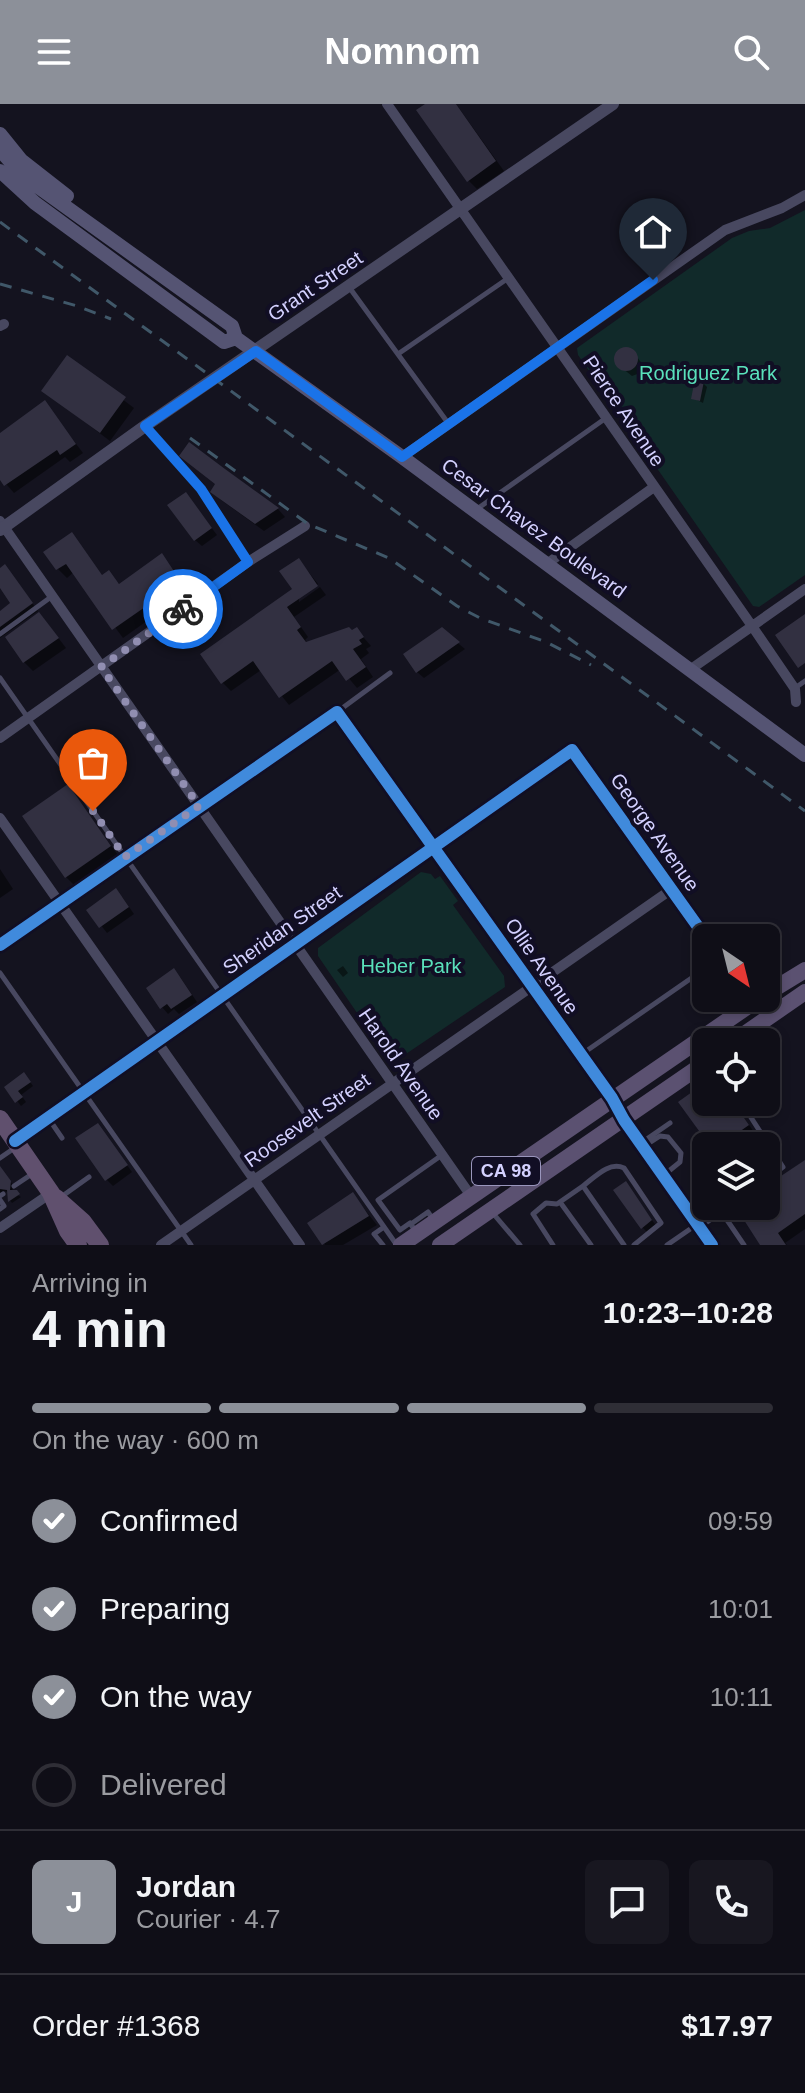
<!DOCTYPE html>
<meta charset="utf-8">
<style>
:root{--surface:#0f0e17;--page:#181720;--text:#f1f3f6;--muted:#9b9ca1;--line:#2f2e36;--accent:#8c9099}
body{margin:0;font-family:Arial,sans-serif;background:var(--page);color:var(--text);height:100vh;display:flex;flex-direction:column;font-size:30px;white-space:nowrap}
*{box-sizing:border-box;margin:0}
p{font-size:26px;color:var(--muted)}
.icon{flex:none;width:44px;height:44px;fill:none;stroke:currentColor;stroke-width:2;stroke-linecap:round;stroke-linejoin:round}
.map{position:relative;height:1141px;overflow:hidden}
.drawer{display:flex;flex-direction:column;background:var(--surface);flex:1}
.drawer>*{flex:none}
.needle{width:52px;rotate:145deg}
.fabs{position:absolute;left:692px;top:820px;display:grid;gap:16px}
.fabs a{display:grid;place-items:center;width:88px;height:88px;border-radius:12px;background:var(--surface);box-shadow:0 4px 12px #0003,0 0 0 2px var(--line);font-size:40px}
.pin{position:absolute;display:grid;place-items:center;width:68px;height:68px;color:#fff;margin:-82px -34px;border-radius:50% 50% 50% 0;rotate:-45deg;box-shadow:0 0 8px #0007}
.pin .icon{rotate:45deg}
.courier{position:absolute;display:grid;place-items:center;width:80px;height:80px;margin:-40px;border:6px solid #1a73e8;border-radius:50%;background:#fff;color:#222;box-shadow:0 2px 10px #0007}
.summary em{font-style:normal;font-weight:600}
.summary div{display:flex;flex-direction:column-reverse}
.summary{display:flex;align-items:center;justify-content:space-between;height:136px;padding:0 32px}
h1{font-size:52px;font-weight:600;line-height:60px}
.bar{display:grid;grid-template-columns:repeat(4,1fr);gap:12px 8px;align-content:center;height:96px;padding:0 32px}
.bar i{height:10px;border-radius:6px;background:var(--line)}
.bar .active{background:var(--accent)}
.bar p{grid-column:span 4}
.line{display:flex;align-items:center;gap:20px;padding:0 32px;border-top:2px solid var(--line)}
.line div{flex:1}
.round{display:grid;place-items:center;flex:none;width:84px;height:84px;border-radius:12px;background:var(--page)}
ol{padding:0 32px;list-style:none}
li{display:flex;align-items:center;gap:24px;height:88px}
li p{margin-inline-start:auto}
li .icon{padding:8px;border-radius:50%;background:var(--accent);color:#fff;stroke-width:4}
li:last-child{color:var(--muted)}
li i{width:44px;height:44px;border:4px solid var(--line);border-radius:50%}
header{display:flex;justify-content:space-between;align-items:center;height:104px;padding:0 32px;background:var(--accent);color:#fff;font-size:36px;font-weight:600}
.map>svg:first-child{display:block}
</style>
<header><svg class="icon" aria-label="menu" viewBox="0 0 24 24"><path d="M4 6h16M4 12h16M4 18h16"/></svg>Nomnom<svg class="icon" aria-label="search" viewBox="0 0 24 24"><circle cx="10" cy="10" r="6"/><path d="M15 15l6 6"/></svg></header>
<div class="map">
<svg width="805" height="1141" viewBox="0 0 805 1141">
<rect width="100%" height="100%" fill="#14131f"/>
<path fill="#112a2a" d="M805,106V471L759,503L753,502L578,251L577,244L732,134L749,127L770,124Z
M421,768L431,770L435,775L440,772L458,797L453,801L504,872L505,883L397,956L388,954L318,852V844Z"/>
<path fill="#0007" d="M429,0H456L504,67L477,85L468,76Z
M622,245L630,246L637,253L643,261L640,269L632,272L617,260L616,252Z
M68,254L134,304L110,337L44,287Z
M703,279L707,283L703,299L693,294Z
M45,299L83,349L70,358L65,353L14,389L0,373V331Z
M189,341L278,405L285,413L264,427L221,396L212,387L217,381Z
M186,390L217,431L202,442L195,436Z
M71,431L103,473L109,469L120,481L161,452L189,487L123,534L74,468L67,474L58,465Z
M299,456L318,480L299,493V498L320,483L326,491L294,513L308,533L305,536L308,540L357,526L371,542L366,545L369,549L361,555L373,573L357,584L341,565L289,601L261,566L231,587L222,578L295,486Z
M5,462L38,507L0,534V509L13,500L0,481V466Z
M41,511L66,544L33,567L24,558Z
M442,526L465,545L424,574L417,568Z
M67,683L118,751L75,782L66,773Z
M0,765L13,785L0,794Z
M122,793L134,810L107,829L89,806Z
M343,862L348,869L343,873L337,866Z
M180,873L197,898L179,910L174,905L168,910L162,903Z
M28,975L33,982L21,991L26,998L21,1002L7,983Z
M706,980V998H733L756,1031L747,1038L749,1042H712L681,998Z
M98,1021L132,1068L113,1082L106,1075Z
M805,1063V1125L785,1139L787,1141H762L742,1102H766V1085Z
M0,1064L13,1081L12,1088L21,1093L12,1099L8,1094L9,1088L3,1087L0,1090Z
M626,1080L657,1123L649,1130L642,1123Z
M353,1091L377,1121L343,1141H325L310,1120Z"/>
<path fill="#323041" d="M425,0H456L496,57L467,78L416,6Z
M614 255a12 12 0 1 1 24 0a12 12 0 1 1-24 0Z
M67,251L126,293L100,329L41,287Z
M695,275L704,277L700,297L691,295Z
M45,296L76,340L60,351L57,346L4,382L0,376V329Z
M189,338L225,365L279,404L255,420L210,388L215,380L179,352Z
M186,388L212,424L194,437L167,401Z
M72,428L102,471L109,466L119,480L162,449L181,478L112,526L66,460L56,466L43,448Z
M299,454L318,482L287,503L301,523L297,526L306,538L349,523L352,526L357,523L364,533L359,536L362,540L353,545L366,563L346,577L332,557L279,594L253,557L221,580L200,550L292,485L279,467Z
M5,460L33,499L0,523V507L10,499L0,484V464Z
M39,508L59,534L23,559L5,533Z
M805,510V559L798,564L775,531Z
M442,523L460,538L416,569L403,550Z
M68,680L111,742L65,774L22,712Z
M116,784L129,803L99,824L86,806Z
M174,864L192,891L171,905L167,900L160,905L146,884Z
M24,968L31,978L18,987L23,993L15,999L4,983Z
M706,978V998H733L749,1021L739,1028L743,1034L731,1042H722L719,1038L710,1042L678,998Z
M98,1019L128,1061L105,1077L75,1034Z
M805,1056V1110L778,1129L786,1141H760L735,1102H766V1082Z
M0,1062L11,1077L10,1086H17L20,1090L8,1098L7,1086L0,1085Z
M626,1077L652,1116L641,1125L613,1086Z
M353,1088L369,1112L322,1141L307,1119Z"/>
<g fill="none" stroke-linecap="round" stroke-linejoin="round">
<path stroke="#484860" stroke-width="5" d="M349,183L448,319
M398,250L507,175
M146,323L201,385L248,458
M477,405L606,314
M0,530L51,493
M0,574L396,1140
M795,584L805,577
M337,608L390,569
M766,834L776,849
M0,869L191,1141
M582,950L706,864
M741,998L783,1063L766,1076
M49,1015L62,1034
M641,1039L670,1019
M643,1043L660,1032L668,1033L681,1049L680,1058L664,1071
M0,1054L16,1043
M14,1082L32,1070
M583,1082C595,1073 609,1057 624,1064L661,1119L634,1141
M0,1092L3,1090
M61,1093L89,1073
M0,1096L4,1102L0,1105
M560,1098L591,1141
M491,1107L520,1141
M727,1116L744,1141
M411,1120L428,1108L434,1117
M700,1123L730,1102
M416,1128L410,1119L400,1126L378,1096L442,1051
M383,1141L374,1130L384,1123
M553,1141L533,1110L546,1099L557,1100L583,1082L624,1141
M667,1141L696,1121"/>
<path stroke="#484860" stroke-width="10" d="M387,0L752,522L795,585L796,598
M0,222L4,220
M402,353L725,126L782,104L805,91
M0,417L471,1092
M548,459L654,383
M691,565L805,485
M0,634L248,458L305,422
M0,714L300,1141
M0,841L337,608L612,994
M15,1037L572,646L706,834
M0,1124L51,1089
M161,1141L672,785"/>
<path stroke="#484860" stroke-width="12" d="M0,426L145,322L613,0
M612,994L624,1016L712,1141"/>
<path stroke="#555473" stroke-width="14" d="M0,30L21,56L67,92
M0,46L23,72L232,222L236,234L402,353L805,651
M0,67L35,99L224,238L236,234"/>
<path stroke="#5b5171" stroke-width="16" d="M766,890L805,866
M733,938L805,888
M401,1141L760,894
M440,1141L706,958"/>
<path stroke="#60506e" stroke-width="18" d="M0,1015L51,1089L68,1127L78,1141
M56,1094L83,1118L100,1141"/>
<path stroke="#405869" stroke-width="3" stroke-dasharray="12 10" stroke-linecap="butt" d="M0,118L805,707
M0,180L77,202L111,215
M190,334L308,420L389,454L457,502L480,514L546,538L591,561"/>
<g stroke="#110e24" stroke-width="17">
<path id="cycleway" d="M0,841L337,608L612,994L624,1016L712,1141
M15,1037L572,646L706,834"/>
</g>
<use href="#cycleway" stroke="#408adc" stroke-width="12"/>
</g>
<g fill="none" stroke-linecap="round" stroke-linejoin="round">
<path stroke="#918eb1" stroke-width="8" stroke-dasharray="0 14.4" d="M93,707L125,753L199,702L101,563L183,505"/>
<path stroke="#1a73e8" stroke-width="10" d="M183,505L248,458L201,385L145,322L256,247L402,353L653,176"/>
</g>
<g text-anchor="middle" stroke-width="8" stroke-linejoin="round" paint-order="stroke">
<rect fill="#110e24" stroke="#9a96bd" stroke-width="2" x="472" y="1053" width="68" height="28" rx="6"/>
<g font-size="18" font-weight="bold" fill="#d4d1ff">
<text x="506" y="1073">CA 98</text>
</g>
<g font-size="20" fill="#d4d1ff" stroke="#110e24">
<text transform="translate(315 182) rotate(-34)" y="7">Grant Street</text>
<text transform="translate(624 307) rotate(56)" y="7">Pierce Avenue</text>
<text transform="translate(534 424) rotate(36)" y="7">Cesar Chavez Boulevard</text>
<text transform="translate(655 728) rotate(55)" y="7">George Avenue</text>
<text transform="translate(282 826) rotate(-35)" y="7">Sheridan Street</text>
<text transform="translate(542 862) rotate(55)" y="7">Ollie Avenue</text>
<text transform="translate(401 960) rotate(55)" y="7">Harold Avenue</text>
<text transform="translate(307 1016) rotate(-35)" y="7">Roosevelt Street</text>
</g>
<g font-size="20" fill="#5ae1bb" stroke="#110e24">
<text x="708" y="276">Rodriguez Park</text>
<text x="411" y="869">Heber Park</text>
</g>
</g>
</svg>
<div class="fabs">
<a><svg class="needle" viewBox="-14 -14 28 28"><path d="M0-13l5 13h-10z" fill="#e53935"/><path d="M0 13l5-13h-10z" fill="#9b9ca1"/></svg></a>
<a><svg class="icon" aria-label="locate" viewBox="0 0 24 24"><circle cx="12" cy="12" r="6"/><path d="M12 2v4M12 18v4M2 12h4M18 12h4"/></svg></a>
<a><svg class="icon" aria-label="layers" viewBox="0 0 24 24"><path d="M12 4l9 5-9 5-9-5zM3 14l9 5 9-5"/></svg></a>
</div>
<div class="pin" style="left:93px;top:707px;background:#ea580c"><svg class="icon" aria-label="bag" viewBox="0 0 24 24"><path d="M5 8h14l-1 12H6zM9 8a3 3 0 0 1 6 0"/></svg></div>
<div class="pin" style="left:653px;top:176px;background:#1f2937"><svg class="icon" aria-label="home" viewBox="0 0 24 24"><path d="M3 11l9-7 9 7M6 9v11h12V9"/></svg></div>
<div class="courier" style="left:183px;top:505px"><svg class="icon" aria-label="bike" viewBox="0 0 24 24"><circle cx="6" cy="16" r="4"/><circle cx="18" cy="16" r="4"/><path d="M6 16l4-8h5l3 8M10 8l3 8H6M13 5h3"/></svg></div>
</div>
<section class="drawer">
<div class="summary"><div><h1>4 min</h1><p>Arriving in</p></div><em>10:23–10:28</em></div>
<div class="bar"><i class="active"></i><i class="active"></i><i class="active"></i><i></i><p>On the way · 600 m</p></div>
<ol>
<li><svg class="icon" aria-label="check" viewBox="0 0 24 24"><path d="M5 12l5 5 9-10"/></svg>Confirmed<p>09:59</p></li>
<li><svg class="icon" aria-label="check" viewBox="0 0 24 24"><path d="M5 12l5 5 9-10"/></svg>Preparing<p>10:01</p></li>
<li><svg class="icon" aria-label="check" viewBox="0 0 24 24"><path d="M5 12l5 5 9-10"/></svg>On the way<p>10:11</p></li>
<li><i></i>Delivered</li>
</ol>
<div class="line" style="height:144px"><b class="round" style="background:var(--accent);color:#fff">J</b><div><b>Jordan</b><p>Courier · 4.7</p></div><a class="round"><svg class="icon" aria-label="chat" viewBox="0 0 24 24"><path d="M4 5h16v11H9l-5 4z"/></svg></a><a class="round"><svg class="icon" aria-label="phone" viewBox="0 0 24 24"><path d="M5 4h4l2 5-3 2q2 4 5 5l2-3 5 2v4C11 20 4 13 5 4z"/></svg></a></div>
<div class="line" style="height:104px"><div>Order #1368</div><b>$17.97</b></div>
</section>
